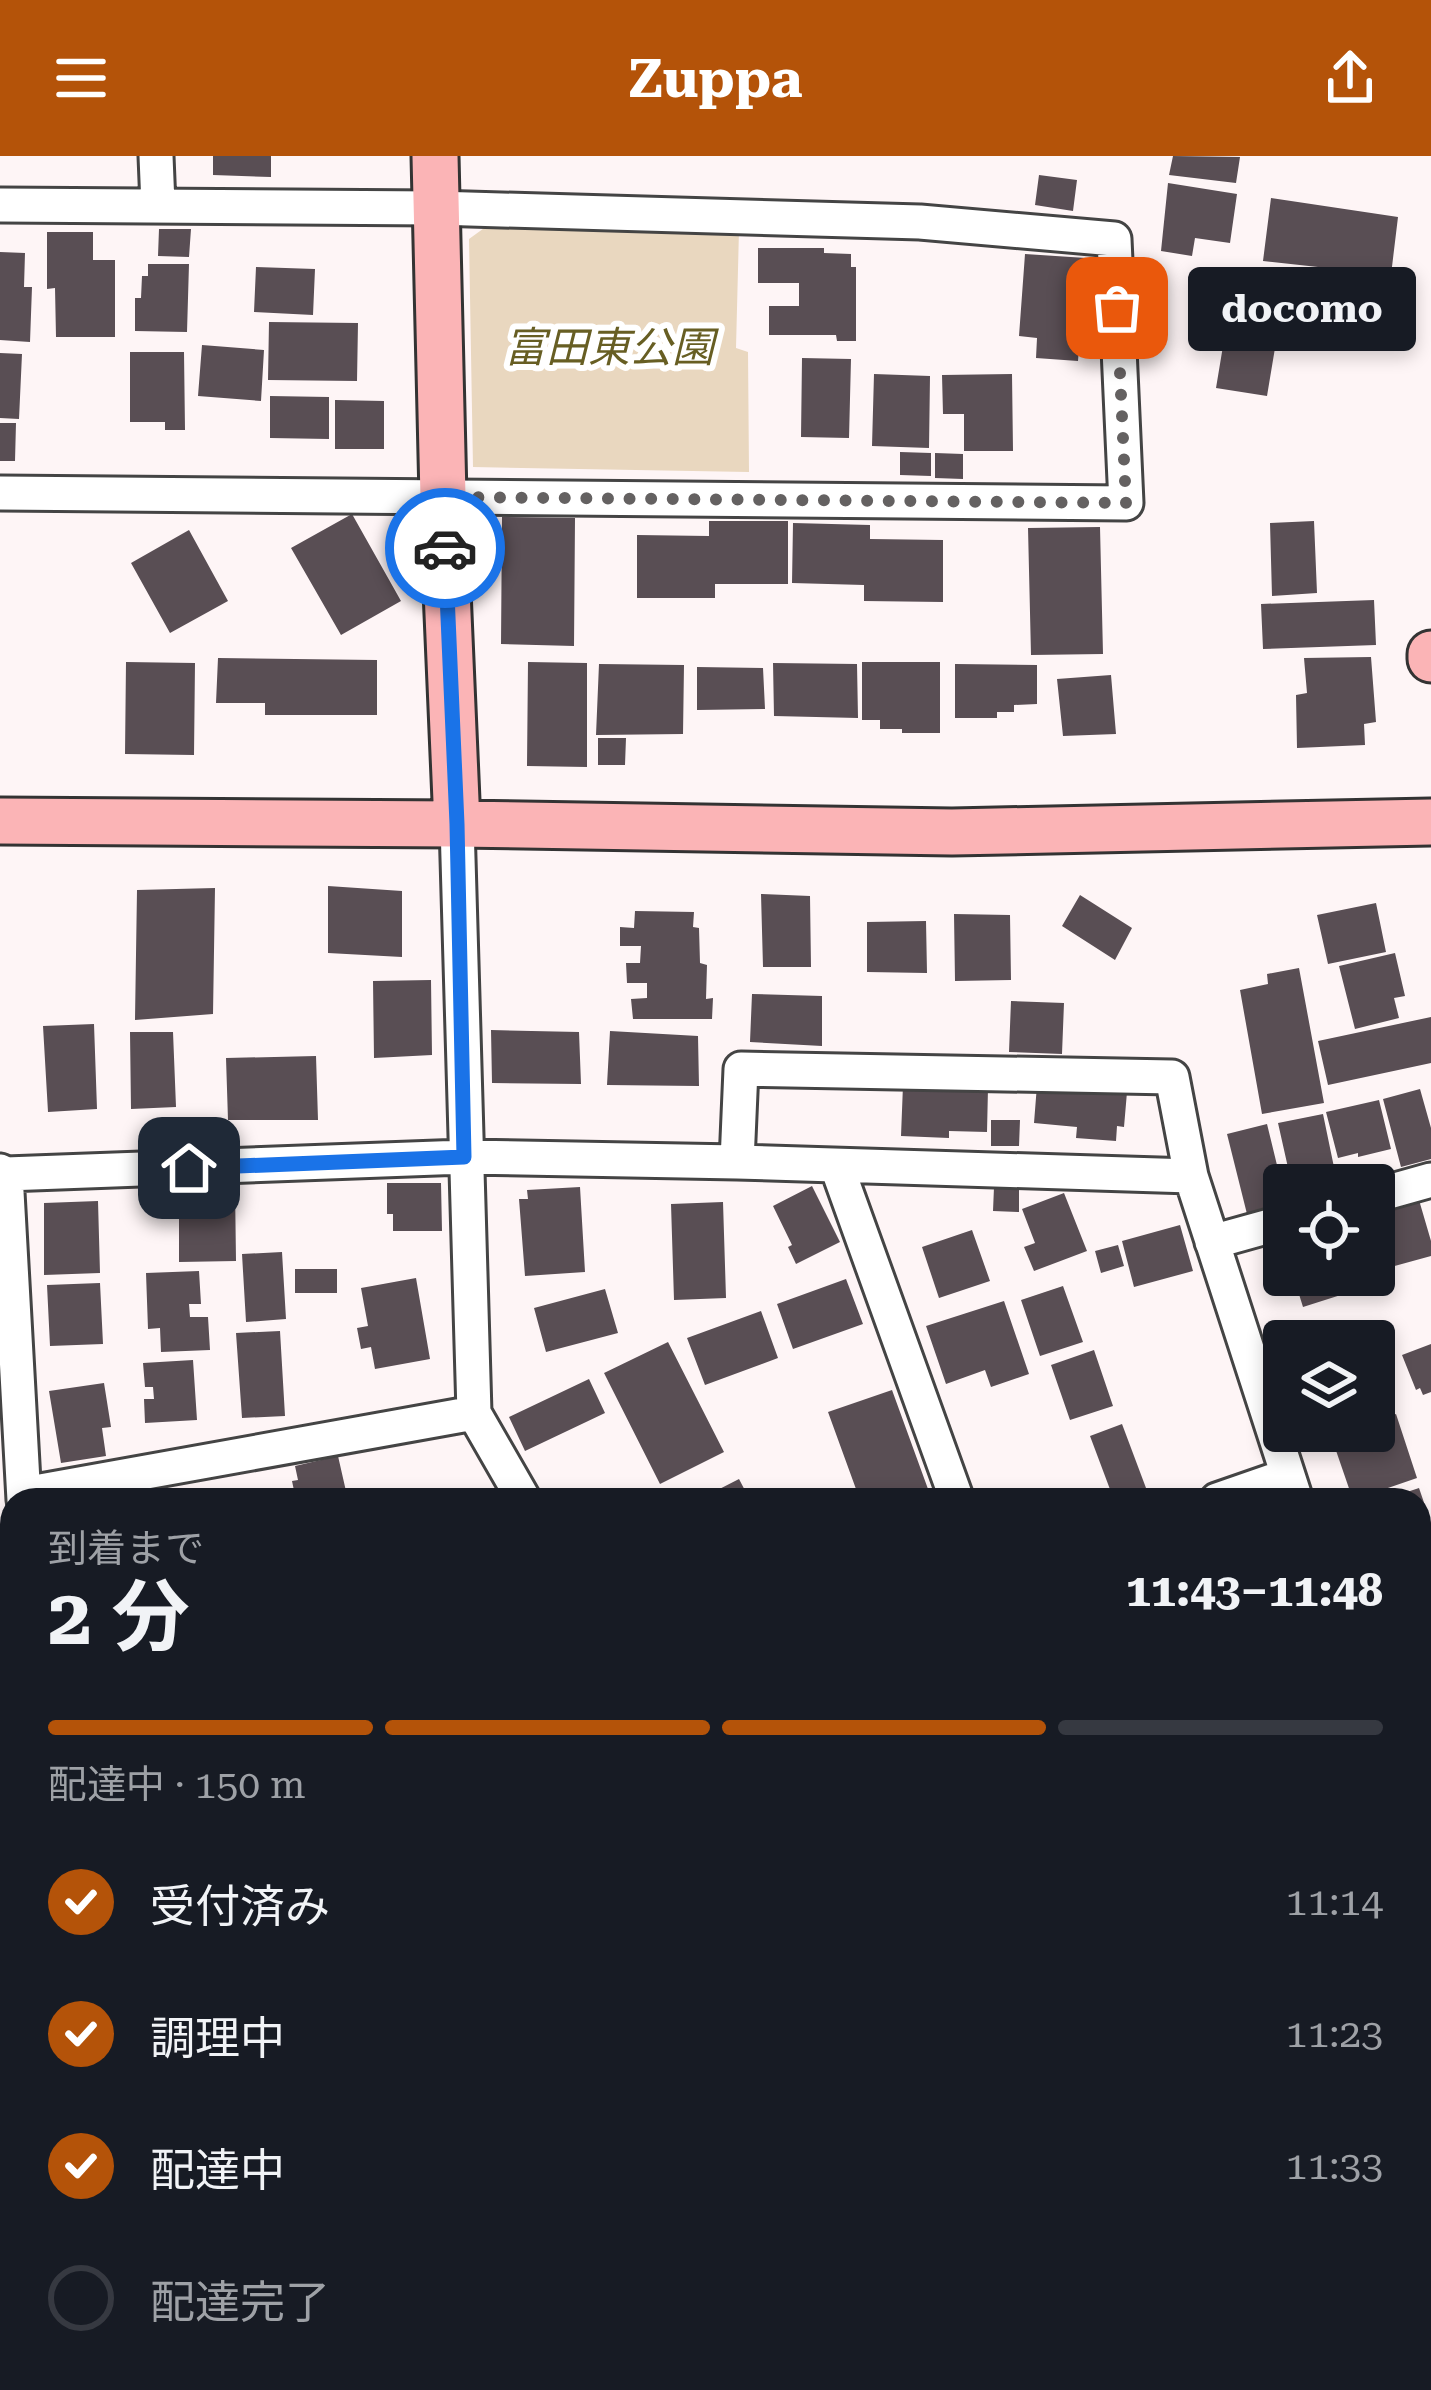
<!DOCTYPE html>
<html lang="ja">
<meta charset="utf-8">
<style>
:root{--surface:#171b24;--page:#242831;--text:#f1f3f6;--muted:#9ea1a6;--line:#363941;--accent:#b45309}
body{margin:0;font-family:"Roboto Serif","Noto Sans JP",serif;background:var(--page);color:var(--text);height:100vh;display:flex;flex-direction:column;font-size:45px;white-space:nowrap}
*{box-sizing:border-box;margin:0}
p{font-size:39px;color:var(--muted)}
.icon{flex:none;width:66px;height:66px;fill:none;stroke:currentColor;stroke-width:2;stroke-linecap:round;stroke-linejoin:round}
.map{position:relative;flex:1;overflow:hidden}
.drawer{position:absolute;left:0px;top:1332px;width:1431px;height:903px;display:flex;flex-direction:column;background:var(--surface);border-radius:36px 36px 0 0;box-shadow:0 6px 18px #0003}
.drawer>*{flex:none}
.controls{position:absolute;left:1263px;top:1008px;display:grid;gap:24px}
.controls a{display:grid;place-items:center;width:132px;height:132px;border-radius:12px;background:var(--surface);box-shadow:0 6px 18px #0003;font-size:60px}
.pin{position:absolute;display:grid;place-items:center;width:102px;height:102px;color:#fff;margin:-51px;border-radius:24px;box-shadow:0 6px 18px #0006}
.courier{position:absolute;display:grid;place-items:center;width:120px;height:120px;margin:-60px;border:9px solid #1a73e8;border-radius:50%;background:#fff;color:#222;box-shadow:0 3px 15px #0007}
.bubble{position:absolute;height:84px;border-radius:12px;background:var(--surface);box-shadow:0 6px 18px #0003;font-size:39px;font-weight:700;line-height:84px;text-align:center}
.head em{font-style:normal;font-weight:700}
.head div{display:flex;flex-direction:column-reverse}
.head{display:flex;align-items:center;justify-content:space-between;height:204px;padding:0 48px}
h1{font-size:78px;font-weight:700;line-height:90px}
.bar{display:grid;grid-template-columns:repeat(4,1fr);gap:18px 12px;align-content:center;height:144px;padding:0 48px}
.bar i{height:15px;border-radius:9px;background:var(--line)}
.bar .active{background:var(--accent)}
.bar p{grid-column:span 4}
ol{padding:0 48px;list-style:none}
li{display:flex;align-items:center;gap:36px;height:132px}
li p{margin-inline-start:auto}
li .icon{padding:12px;border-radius:50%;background:var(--accent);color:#fff;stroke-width:4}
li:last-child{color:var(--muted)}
li i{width:66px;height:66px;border:6px solid var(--line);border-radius:50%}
header{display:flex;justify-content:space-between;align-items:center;height:156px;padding:0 48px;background:var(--accent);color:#fff;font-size:54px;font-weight:700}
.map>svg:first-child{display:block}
</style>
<header><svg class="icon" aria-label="menu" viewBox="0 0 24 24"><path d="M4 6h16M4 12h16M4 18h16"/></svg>Zuppa<svg class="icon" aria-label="share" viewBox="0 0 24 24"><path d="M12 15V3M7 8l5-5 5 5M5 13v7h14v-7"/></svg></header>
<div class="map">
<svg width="1431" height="2234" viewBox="0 0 1431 2234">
<rect width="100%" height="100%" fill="#fef5f6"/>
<path fill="#e9d7bf" d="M487,70L739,74L736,192L748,196L749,316L473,311L469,83Z"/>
<path fill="#594e54" d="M213,0H271V21L213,19Z
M1173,0L1240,1L1236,27L1169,19Z
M1039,19L1077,24L1073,55L1035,49Z
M1168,27L1237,38L1230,87L1195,82L1192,100L1161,95Z
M1271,42L1398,61L1391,119L1263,105Z
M159,73H191L189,101L158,100Z
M47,76H93V104H115V181H56L55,132L47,133Z
M758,92H824V97L851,98V111H856V185H837L836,179H769V150H799V127H758Z
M0,96L25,97L24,131H32L30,186L0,184Z
M1025,98L1086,102L1078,205L1036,202L1037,182L1019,180Z
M148,108H189L187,176L135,175V142H141L142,120H148Z
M256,111L315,113L313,159L254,156Z
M1289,114L1385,127L1380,159L1367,156L1364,176L1284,170Z
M1233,117L1282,122L1277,175L1227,169Z
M269,166L358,167L357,225L268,224Z
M1225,178L1276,186L1267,240L1216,232Z
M202,189L264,194L261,245L198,240Z
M130,196H184L185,274H165V266H130Z
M0,197L22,198L19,263L0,262Z
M802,202L851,203L849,282L801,281Z
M874,218L930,220L929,292L872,290Z
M1012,218L1013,295H964V258H943L942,219Z
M270,240L329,241V283L270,282Z
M335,244L384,245V293H335Z
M0,267H16L15,305H0Z
M900,296L931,297V320L900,319Z
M935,297L963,298V323L935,322Z
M352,358L401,445L341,479L291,392Z
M502,361L575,362L574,490L501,488Z
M709,365H788V428H715V442H637V379L709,380Z
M1314,365L1317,437L1272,440L1270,367Z
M793,367L870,369V383L943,384V446L864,445V429L792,427Z
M1100,371L1103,498L1031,499L1028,372Z
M189,374L228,445L170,477L131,407Z
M1374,444L1376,489L1263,493L1261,448Z
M1371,501L1376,566L1364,568L1365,589L1297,592L1296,539L1307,537L1304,502Z
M218,502L377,504V559H265V547H216Z
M126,506L195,507L194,599L125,598Z
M528,506L587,507V611L527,610Z
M862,506H940V577H902V573H880V564H862Z
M773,507L857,508L858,562L774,560Z
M599,508L684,509L683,578L596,579Z
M955,508L1037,509V548L1014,549V556H997V562H955Z
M697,511L763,512L765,553L697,554Z
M1111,519L1116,578L1063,580L1057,523Z
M598,582H626L625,609H598Z
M328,730L402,735V801L328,797Z
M215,732L213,858L135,864L137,734Z
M761,738L810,740L811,811H763Z
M1080,739L1132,772L1115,804L1062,770Z
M1376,747L1386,796L1328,808L1317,759Z
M635,755L694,756L693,771L699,772L700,807L707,809L706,843L713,842L712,863H633L631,843L647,842V827H627L626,807H640L641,790H620V771L634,772Z
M954,758L1010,759L1011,824L955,825Z
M926,765L927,817L867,816V766Z
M1395,797L1405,840L1394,842L1399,862L1355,873L1339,810Z
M1299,812L1324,947L1262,958L1240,834L1268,828L1267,818Z
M431,824L432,899L374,902L373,825Z
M752,838L822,840V890L750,886Z
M1011,845L1064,847L1062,898L1009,896Z
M1431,861V907L1328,929L1318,885Z
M94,868L97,953L48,956L43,870Z
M491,874L579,876L581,928L492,927Z
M610,875L698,880L699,930L607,929Z
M130,876H173L176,951L131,953Z
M316,900L318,964H228L226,902Z
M903,929L988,932L987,976L949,975V982L901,980Z
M1037,929L1127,936L1124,971L1117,970L1116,985L1076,982L1077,971L1034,967Z
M1420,933L1431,972V1003L1401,1011L1383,943Z
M1379,944L1391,993L1358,1001V997L1338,1002L1326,956Z
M1323,958L1335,1016L1291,1025L1278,967Z
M991,964H1020L1019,990H991Z
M1267,968L1284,1038V1049L1247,1058L1227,978Z
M387,1027H441L442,1075H393V1058H387Z
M812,1030L840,1086L796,1108L788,1091L792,1089L773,1050Z
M187,1031H235L236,1105L179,1106V1040H187Z
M580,1031L585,1116L525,1120L519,1043H528L527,1034Z
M994,1031L1019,1033V1056L993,1055Z
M1064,1037L1087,1095L1034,1115L1024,1091L1035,1087L1022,1053Z
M1419,1044L1431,1085V1100L1380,1114L1374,1094V1057Z
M98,1045L100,1117L44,1119V1047Z
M723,1046L726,1142L674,1144L671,1048Z
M1180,1069L1193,1115L1134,1131L1122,1085Z
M972,1074L990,1125L939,1142L922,1091Z
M1118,1089L1124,1110L1101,1117L1095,1095Z
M282,1096L286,1163L246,1166L242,1098Z
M295,1113H337V1137H295Z
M199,1115L201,1148H189L190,1161H208L210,1194L161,1196L160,1172L148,1173L146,1117Z
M1293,1119H1341L1347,1137L1303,1151Z
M416,1122L430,1203L375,1213L371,1191L361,1193L357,1172L368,1170L361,1132Z
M846,1123L863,1168L793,1193L777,1148Z
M100,1127L103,1188L50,1190L47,1129Z
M1063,1130L1083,1186L1040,1200L1021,1144Z
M605,1133L618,1177L546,1196L534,1152Z
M1004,1145L1029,1218L991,1231L985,1214L946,1228L926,1170Z
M761,1155L778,1202L705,1229L687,1182Z
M280,1175L285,1260L242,1262L236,1177Z
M668,1186L724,1296L660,1328L604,1217Z
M1431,1188V1236L1423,1239L1420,1232L1416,1234L1402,1199Z
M1094,1194L1113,1250L1070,1264L1051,1209Z
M193,1204L197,1264L145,1267L144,1243H154L153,1231H145L143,1207Z
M589,1223L605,1257L525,1295L509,1261Z
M104,1227L111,1271L102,1272L106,1300L61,1307L49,1235Z
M892,1234L932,1344H860L828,1256Z
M1396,1258L1417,1322L1353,1344L1331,1280L1345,1275H1374V1265Z
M1122,1268L1146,1332L1114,1344L1090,1280Z
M338,1300L348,1344H296L292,1325L298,1324L295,1310Z
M739,1323L750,1344H698Z
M1419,1332L1431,1367V1398L1419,1402V1344L1386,1343Z
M1419,1887L1431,1904V2044L1419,2027Z
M0,2027L9,2028L8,2034H12V2087L0,2086Z
M1426,2221L1431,2234H1378L1395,2223H1418L1419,2225Z
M814,2223H946V2234H814Z"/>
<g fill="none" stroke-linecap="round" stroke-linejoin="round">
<g stroke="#444" stroke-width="22">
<path id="lane" d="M765,2234V2223"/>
</g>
<g stroke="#444" stroke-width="39">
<path id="street" d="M156,0L158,49
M0,49L436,52L920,66L1114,83L1126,347L0,337
M457,668L474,1257L524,1344
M737,1006L741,913L1172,921L1191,1020L1296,1344
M837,1011L957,1344
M0,1015L6,1018L464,1001L737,1006L1191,1020
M6,1018L24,1344
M1374,1040L1431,1024
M1212,1086L1284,1066
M24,1338L474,1257
M1217,1344L1286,1320
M1419,1537L1431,1531
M0,1779L12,1778
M1299,2223L1308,2232H1323L1336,2223"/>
</g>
<g stroke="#333" stroke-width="51">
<path id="secondary" d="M435,0L443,341L457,668
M1431,498V503
M0,665L457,668L952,676L1431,666"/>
</g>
<use href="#lane" stroke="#fff" stroke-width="16"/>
<use href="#street" stroke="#fff" stroke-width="33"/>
<use href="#secondary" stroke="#fbb4b6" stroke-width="45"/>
</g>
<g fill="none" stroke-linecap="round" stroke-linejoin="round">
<path stroke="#646161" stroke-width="12" stroke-dasharray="0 21.6" d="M445,392L443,341L1126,347L1117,152"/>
<path stroke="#1a73e8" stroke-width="15" d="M189,1012L464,1001L457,668L445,392"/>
</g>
<g text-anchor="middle" stroke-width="12" stroke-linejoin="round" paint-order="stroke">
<g font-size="42" font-style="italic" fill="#675e23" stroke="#fff">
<text x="609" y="206">富田東公園</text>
</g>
</g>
</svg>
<div class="controls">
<a><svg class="icon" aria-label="locate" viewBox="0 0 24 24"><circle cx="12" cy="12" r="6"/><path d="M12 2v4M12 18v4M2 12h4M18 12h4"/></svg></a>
<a><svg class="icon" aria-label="layers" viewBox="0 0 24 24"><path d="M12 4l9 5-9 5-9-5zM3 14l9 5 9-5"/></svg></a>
</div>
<div class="pin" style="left:1117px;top:152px;background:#ea580c"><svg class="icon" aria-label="bag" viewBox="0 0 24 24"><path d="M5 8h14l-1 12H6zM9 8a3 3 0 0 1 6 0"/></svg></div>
<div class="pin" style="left:189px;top:1012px;background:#1f2937"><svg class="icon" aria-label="home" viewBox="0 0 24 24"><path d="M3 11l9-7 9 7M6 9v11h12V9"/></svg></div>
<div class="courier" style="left:445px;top:392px"><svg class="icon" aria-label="car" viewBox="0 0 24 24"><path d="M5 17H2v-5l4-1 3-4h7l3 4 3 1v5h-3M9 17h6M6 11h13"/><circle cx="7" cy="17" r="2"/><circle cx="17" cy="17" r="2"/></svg></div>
<div class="bubble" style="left:1188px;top:111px;width:228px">docomo</div>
<section class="drawer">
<div class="head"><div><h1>2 分</h1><p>到着まで</p></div><em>11:43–11:48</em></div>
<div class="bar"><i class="active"></i><i class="active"></i><i class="active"></i><i></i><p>配達中 · 150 m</p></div>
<ol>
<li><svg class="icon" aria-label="check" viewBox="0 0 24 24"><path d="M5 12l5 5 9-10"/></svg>受付済み<p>11:14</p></li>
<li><svg class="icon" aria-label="check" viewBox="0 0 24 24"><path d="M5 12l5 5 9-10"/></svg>調理中<p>11:23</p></li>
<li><svg class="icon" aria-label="check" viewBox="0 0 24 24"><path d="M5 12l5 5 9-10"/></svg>配達中<p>11:33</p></li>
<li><i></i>配達完了</li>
</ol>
</section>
</div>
